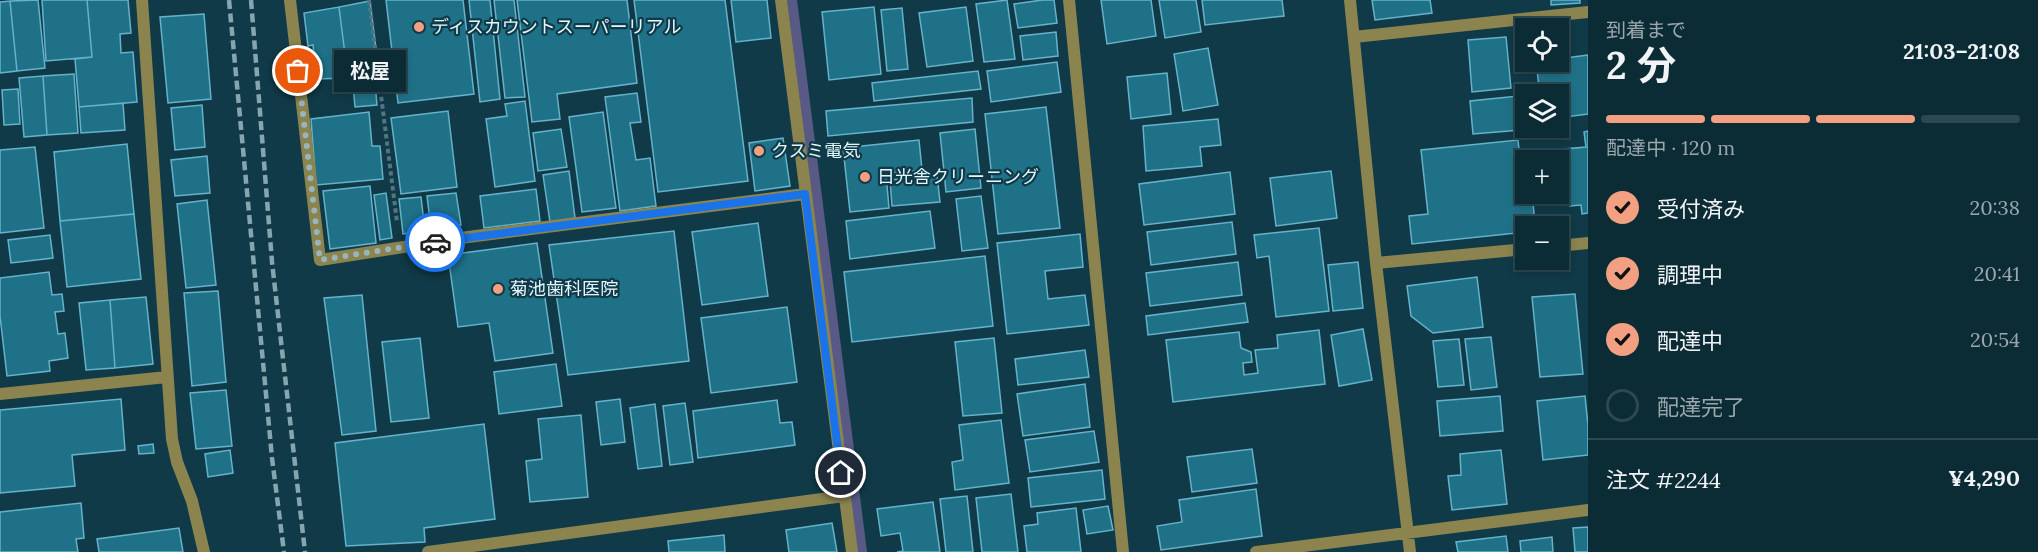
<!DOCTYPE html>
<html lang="ja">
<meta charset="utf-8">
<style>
:root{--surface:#0c2c35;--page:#15343d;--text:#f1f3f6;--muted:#9aa7ad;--line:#2c4850;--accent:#f2a081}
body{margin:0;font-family:Lora,"Noto Sans JP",serif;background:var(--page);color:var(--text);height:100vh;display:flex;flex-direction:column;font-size:22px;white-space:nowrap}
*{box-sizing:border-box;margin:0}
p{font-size:20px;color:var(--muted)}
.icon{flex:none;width:33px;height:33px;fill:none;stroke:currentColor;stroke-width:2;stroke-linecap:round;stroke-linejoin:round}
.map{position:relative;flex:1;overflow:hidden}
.details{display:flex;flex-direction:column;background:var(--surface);width:450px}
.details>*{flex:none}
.tools{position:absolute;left:1515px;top:18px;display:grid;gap:12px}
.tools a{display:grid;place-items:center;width:54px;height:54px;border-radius:0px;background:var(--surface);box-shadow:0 3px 9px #0003,0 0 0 2px var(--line);font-size:30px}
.pin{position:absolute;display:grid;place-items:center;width:51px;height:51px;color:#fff;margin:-26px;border:3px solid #fff;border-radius:50%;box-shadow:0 2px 6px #0007}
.courier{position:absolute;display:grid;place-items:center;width:60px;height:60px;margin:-30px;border:4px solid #1a73e8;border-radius:50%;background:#fff;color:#222;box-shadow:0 2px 8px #0007}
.bubble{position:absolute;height:42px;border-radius:0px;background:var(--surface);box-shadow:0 3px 9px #0003,0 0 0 2px var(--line);font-size:20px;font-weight:700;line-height:42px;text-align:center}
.summary em{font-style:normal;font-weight:700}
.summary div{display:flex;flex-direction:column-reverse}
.summary{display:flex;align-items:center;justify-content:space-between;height:102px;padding:0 18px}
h1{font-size:39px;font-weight:700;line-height:45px}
.bar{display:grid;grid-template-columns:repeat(4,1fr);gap:9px 6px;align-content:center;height:72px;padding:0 18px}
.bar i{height:8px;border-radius:4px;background:var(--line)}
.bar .on{background:var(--accent)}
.bar p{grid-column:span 4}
.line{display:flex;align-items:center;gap:15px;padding:0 18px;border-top:2px solid var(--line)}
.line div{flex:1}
ol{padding:0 18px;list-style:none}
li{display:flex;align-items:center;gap:18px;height:66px}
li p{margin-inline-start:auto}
li .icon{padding:6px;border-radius:50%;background:var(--accent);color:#111;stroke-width:4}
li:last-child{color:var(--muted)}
li i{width:33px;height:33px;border:3px solid var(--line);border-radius:50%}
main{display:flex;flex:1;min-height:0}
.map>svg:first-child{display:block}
</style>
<main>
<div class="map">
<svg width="1588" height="552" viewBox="0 0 1588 552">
<rect width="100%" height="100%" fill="#103a47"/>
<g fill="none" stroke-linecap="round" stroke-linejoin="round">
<path stroke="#585a85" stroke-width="10" d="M792,0L862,552"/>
</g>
<path fill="#1f7188" stroke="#66b2cb" stroke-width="1.5" d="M38,0L45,68L17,71L10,1Z
M42,0H87L92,57L46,61Z
M87,0H128L131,33L120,34L121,53L133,52L137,102L79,107L75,59L92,57Z
M386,0H463L474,94L398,103Z
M469,0H490L500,99L480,102Z
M494,0H514L525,97L505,98Z
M517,0H627L637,83L557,94L560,119L532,122Z
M634,0H725L748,181L658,192Z
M731,0H767L771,38L736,42Z
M1007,0L1015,59L984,62L976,4Z
M1042,0H1054L1057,23L1018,28L1014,4Z
M1101,0H1151L1156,36L1107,44Z
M1159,0H1196L1201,32L1165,38Z
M1202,0H1282L1284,16L1205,25Z
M1372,0H1430L1432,13L1375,20Z
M1551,0H1580V3L1551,5Z
M10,1L17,71L0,73V2Z
M370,1L379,73L348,78L339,7Z
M339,7L348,78L316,79L313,45L308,46L304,13Z
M874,7L881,74L829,80L822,12Z
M966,7L973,61L927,67L919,13Z
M902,8L908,69L887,71L881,10Z
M204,14L211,99L168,103L160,17Z
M1056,32L1058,56L1023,60L1020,36Z
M1506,37L1511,88L1472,92L1468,40Z
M1208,48L1218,105L1183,111L1174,54Z
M1588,55V114L1558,118V94H1540L1536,62H1558V59Z
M1057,62L1061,92L991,102L987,71Z
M978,71L981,89L874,101L872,83Z
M1167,73L1171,114L1131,119L1127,77Z
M74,74L78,133L47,135L43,76Z
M43,76L47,135L24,137L19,78Z
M375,83L377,105L355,107L353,85Z
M18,89L20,124L4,125L2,90Z
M637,93L641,122L630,123L636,160L650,158L656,206L620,211L605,97Z
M1518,96L1521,130L1473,134L1470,101Z
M972,98L973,122L828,136L826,111Z
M525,101L535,181L495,187L486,119L507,116L505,104Z
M123,103L125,130L81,133L79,107Z
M202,105L205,147L175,150L171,108Z
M1046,107L1060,228L998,234L985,114Z
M448,111L457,187L401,194L391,118Z
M369,112L372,146H380L383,179L316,185L311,119Z
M603,112L616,208L582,212L569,117Z
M1218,119L1221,145L1200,147L1202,166L1146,171L1143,126Z
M561,129L567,167L538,171L533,133Z
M975,129L981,188L946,192L940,133Z
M1588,131V213L1582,214L1581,205L1570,206L1564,149L1586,147L1584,132Z
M783,138L790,186L755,191L749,143Z
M919,140L922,170L886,174L889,208L850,212L843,148Z
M1518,140L1525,203L1533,202L1535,226H1526V232L1412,244L1409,216L1428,214L1421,150Z
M127,144L134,214L60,221L54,152Z
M35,147L44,228L0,233V150Z
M207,156L210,193L175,196L171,160Z
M569,171L575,218L550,222L543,175Z
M1331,171L1337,218L1276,226L1270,178Z
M1230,172L1235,214L1144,225L1139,184Z
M937,175L940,202L892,206L890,180Z
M370,186L376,243L330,249L323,191Z
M536,189L540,221L484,228L480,196Z
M386,193L392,238L380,240L374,195Z
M456,193L461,225L431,229L427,196Z
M981,196L988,248L962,251L956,199Z
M421,197L425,231L403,234L399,199Z
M207,200L216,285L186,288L177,204Z
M930,211L935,248L850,259L846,221Z
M134,214L141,279L67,287L60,221Z
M1232,222L1236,254L1151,265L1147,232Z
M758,223L768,296L702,305L692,232Z
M1319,228L1329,311L1276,317L1269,256L1257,258L1254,235Z
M674,231L689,361L568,375L549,245Z
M1080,234L1083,267L1045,271L1048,299L1085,295L1089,325L1007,334L997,243Z
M50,235L53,258L11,263L8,240Z
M537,243L553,353L495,361L489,323L458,327L448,255Z
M985,256L993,326L852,342L844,272Z
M1238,262L1242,295L1150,306L1146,273Z
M1358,262L1363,308L1333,311L1328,265Z
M49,272L52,295L62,294L64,311L55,312L58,334L65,333L68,358L49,361L50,371L7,376L0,316V278Z
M1477,277L1483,327L1433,333L1411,316L1407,286Z
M218,291L226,382L192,386L184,293Z
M1575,294L1583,374L1540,377L1532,297Z
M362,295L376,431L342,435L324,298Z
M146,297L153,364L115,368L110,300Z
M110,300L115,368L86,370L79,303Z
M1245,303L1248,322L1148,335L1146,316Z
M787,307L797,382L711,393L701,318Z
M1363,329L1372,380L1339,386L1331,335Z
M1319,330L1325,384L1173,402L1166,340L1239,332L1241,348L1251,352L1252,362L1243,363L1244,375L1258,373L1255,350L1278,348L1277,335Z
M1491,337L1497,387L1471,390L1465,339Z
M420,338L429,418L391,422L382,342Z
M994,338L1002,413L963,416L955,342Z
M1459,339L1464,385L1438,387L1433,341Z
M1085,350L1089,377L1018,385L1015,359Z
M556,364L562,406L499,414L494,372Z
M1085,384L1090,427L1023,436L1017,394Z
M226,390L232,446L196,449L190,393Z
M1500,396L1503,431L1440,436L1437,401Z
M1585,396L1588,425V455L1543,460L1537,401Z
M121,399L125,450L72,455L75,486L0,493V410Z
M620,399L625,442L601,445L596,402Z
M777,400L780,423L792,422L795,445L698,458L693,411Z
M685,403L693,462L670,465L663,406Z
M655,404L662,466L638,469L630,408Z
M581,415L588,497L530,502L526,461L542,459L538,419Z
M1001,420L1009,483L955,490L952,462L963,460L959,425Z
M484,424L495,519L424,528L425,542L346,546L335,443Z
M1094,431L1099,462L1030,472L1025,440Z
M153,444L154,453L139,454L138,446Z
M1252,449L1257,483L1192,492L1187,457Z
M230,450L233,473L208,477L205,454Z
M1501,450L1507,504L1452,510L1448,476L1461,475L1460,454Z
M1102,470L1105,499L1031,507L1028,478Z
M1256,489L1262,536L1161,550L1157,526L1182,522L1179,500Z
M1011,494L1018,552H982L976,498Z
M967,496L973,552H946L940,499Z
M933,502L940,552H897L903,551L900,533L881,536L877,509Z
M81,503L84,538L76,539L78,552H0V512Z
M1108,506L1113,530L1087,534L1083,510Z
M1076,508L1081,552H1027L1024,526L1038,524L1037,513Z
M832,523L837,552H789L786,530Z
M1588,527V552H1575L1573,528Z
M179,528L183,552H99L97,539Z
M724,535L725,552H669L668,541Z
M1506,536L1508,552H1458L1456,542Z
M1552,537L1553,552H1521L1520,541Z"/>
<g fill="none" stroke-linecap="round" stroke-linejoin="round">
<path stroke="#527581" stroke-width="4" stroke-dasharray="4.5 3" stroke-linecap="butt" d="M369,0L397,222"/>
<path stroke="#8b844f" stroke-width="12" d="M142,0L172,439L177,462L192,501L204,552
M290,0L320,260L468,237L805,194
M781,0L852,552
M1069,0L1123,552
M1350,0L1376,263L1410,552
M1354,37L1588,12
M1558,246L1588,243
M1376,263L1526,249
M0,394L167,377
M428,552L844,496
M1256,552L1588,510"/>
<path stroke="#87a5af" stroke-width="4.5" stroke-dasharray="9 4.5" stroke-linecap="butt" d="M229,0L272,458L284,552
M251,0L272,262L305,552"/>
</g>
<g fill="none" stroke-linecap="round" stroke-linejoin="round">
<path stroke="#98b5bf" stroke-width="6" stroke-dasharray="0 10.8" d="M298,71L320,260L435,242"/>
<path stroke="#1a73e8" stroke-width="8" d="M435,242L805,194L841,473"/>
</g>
<g fill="#f2a081" stroke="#103a47" stroke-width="2">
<circle cx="419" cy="27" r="6"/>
<circle cx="759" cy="151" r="6"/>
<circle cx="865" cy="177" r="6"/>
<circle cx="498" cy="289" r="6"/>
</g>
<g text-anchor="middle" stroke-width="4.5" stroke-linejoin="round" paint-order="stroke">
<g font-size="18" fill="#e2f7ff" stroke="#103a47" text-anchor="start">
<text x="431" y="33">ディスカウントスーパーリアル</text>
<text x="771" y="157">クスミ電気</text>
<text x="877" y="183">日光舎クリーニング</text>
<text x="510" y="295">菊池歯科医院</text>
</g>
</g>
</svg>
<div class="tools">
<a><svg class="icon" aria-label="locate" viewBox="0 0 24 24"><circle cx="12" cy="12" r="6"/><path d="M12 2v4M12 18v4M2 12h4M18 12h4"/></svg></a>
<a><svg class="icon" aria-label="layers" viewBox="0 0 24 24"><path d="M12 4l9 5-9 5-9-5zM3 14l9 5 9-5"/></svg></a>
<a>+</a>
<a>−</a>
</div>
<div class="pin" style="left:298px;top:71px;background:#ea580c"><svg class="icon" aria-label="bag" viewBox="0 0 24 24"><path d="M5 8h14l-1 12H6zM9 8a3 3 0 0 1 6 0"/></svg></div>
<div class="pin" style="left:841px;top:473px;background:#1f2937"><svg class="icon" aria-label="home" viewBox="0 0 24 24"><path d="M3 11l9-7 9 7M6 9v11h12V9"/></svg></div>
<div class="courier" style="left:435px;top:242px"><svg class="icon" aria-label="car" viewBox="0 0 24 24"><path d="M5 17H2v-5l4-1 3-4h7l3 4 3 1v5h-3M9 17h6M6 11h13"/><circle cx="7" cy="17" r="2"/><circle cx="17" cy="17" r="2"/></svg></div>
<div class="bubble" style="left:334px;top:50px;width:72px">松屋</div>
</div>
<section class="details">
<div class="summary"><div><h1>2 分</h1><p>到着まで</p></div><em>21:03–21:08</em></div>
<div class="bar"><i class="on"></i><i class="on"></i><i class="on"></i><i></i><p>配達中 · 120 m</p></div>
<ol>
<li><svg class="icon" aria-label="check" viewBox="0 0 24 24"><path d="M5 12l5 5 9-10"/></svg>受付済み<p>20:38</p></li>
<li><svg class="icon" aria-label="check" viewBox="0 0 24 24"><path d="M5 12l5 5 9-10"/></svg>調理中<p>20:41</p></li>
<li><svg class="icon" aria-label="check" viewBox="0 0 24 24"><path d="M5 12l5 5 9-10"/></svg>配達中<p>20:54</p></li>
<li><i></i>配達完了</li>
</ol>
<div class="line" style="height:78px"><div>注文 #2244</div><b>¥4,290</b></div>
</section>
</main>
